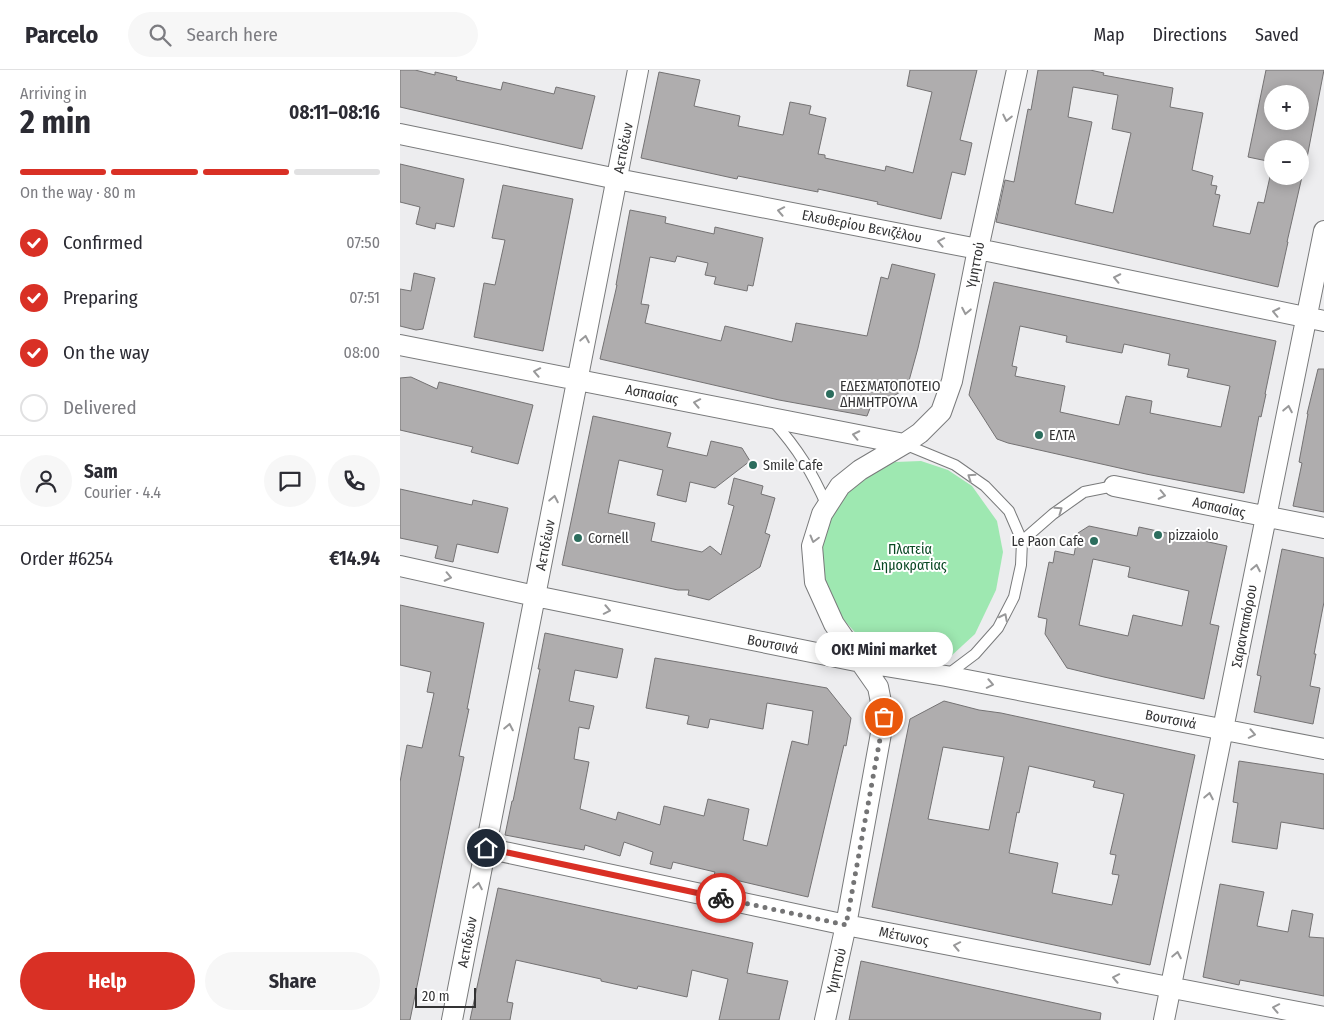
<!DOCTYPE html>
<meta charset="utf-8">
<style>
:root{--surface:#fff;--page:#f7f7f7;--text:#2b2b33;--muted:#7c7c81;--line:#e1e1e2;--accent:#d93025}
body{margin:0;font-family:"Fira Sans Condensed",sans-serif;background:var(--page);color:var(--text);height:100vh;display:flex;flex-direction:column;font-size:19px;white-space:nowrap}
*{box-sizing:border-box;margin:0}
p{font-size:16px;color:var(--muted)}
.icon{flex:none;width:28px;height:28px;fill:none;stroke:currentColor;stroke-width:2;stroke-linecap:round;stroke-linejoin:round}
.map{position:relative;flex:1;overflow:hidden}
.side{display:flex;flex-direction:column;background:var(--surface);width:400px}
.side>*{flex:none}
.controls{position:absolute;left:864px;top:15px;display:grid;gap:10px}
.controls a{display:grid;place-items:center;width:45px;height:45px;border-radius:50%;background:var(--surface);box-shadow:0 2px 12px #0003;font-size:25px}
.scale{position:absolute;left:15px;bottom:12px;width:61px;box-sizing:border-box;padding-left:5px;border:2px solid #333334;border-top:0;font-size:14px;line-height:18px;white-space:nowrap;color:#333334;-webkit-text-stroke:4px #fff;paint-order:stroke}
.pin{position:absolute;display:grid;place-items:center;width:42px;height:42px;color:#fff;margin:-21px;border:2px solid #fff;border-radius:50%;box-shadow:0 1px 5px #0007}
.courier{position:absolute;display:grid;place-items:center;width:50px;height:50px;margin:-25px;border:4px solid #d93025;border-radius:50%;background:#fff;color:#222;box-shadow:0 1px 6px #0007}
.bubble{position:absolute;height:35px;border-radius:18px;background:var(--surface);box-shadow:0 2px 12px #0003;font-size:16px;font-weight:700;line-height:35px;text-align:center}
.headline em{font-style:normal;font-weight:700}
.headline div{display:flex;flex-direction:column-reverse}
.headline{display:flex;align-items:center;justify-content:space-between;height:85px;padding:0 20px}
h1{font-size:32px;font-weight:700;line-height:38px}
.bar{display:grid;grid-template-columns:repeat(4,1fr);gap:8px 5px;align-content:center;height:60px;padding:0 20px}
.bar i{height:6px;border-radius:4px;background:var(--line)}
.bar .selected{background:var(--accent)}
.bar p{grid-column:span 4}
.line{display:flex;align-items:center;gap:12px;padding:0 20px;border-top:1px solid var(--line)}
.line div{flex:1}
.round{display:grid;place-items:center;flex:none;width:52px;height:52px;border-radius:26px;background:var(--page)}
ol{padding:0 20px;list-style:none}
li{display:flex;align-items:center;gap:15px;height:55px}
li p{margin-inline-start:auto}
li .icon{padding:5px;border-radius:50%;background:var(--accent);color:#fff;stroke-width:4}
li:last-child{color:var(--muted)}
li i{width:28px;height:28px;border:2px solid var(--line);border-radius:50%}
.action{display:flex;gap:10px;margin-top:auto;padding:10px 20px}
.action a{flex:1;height:58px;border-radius:30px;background:var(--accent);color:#fff;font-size:20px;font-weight:700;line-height:58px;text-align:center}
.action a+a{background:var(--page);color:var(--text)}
header{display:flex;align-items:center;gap:30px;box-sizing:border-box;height:70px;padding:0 25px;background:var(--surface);border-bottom:1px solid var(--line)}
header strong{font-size:24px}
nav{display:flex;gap:28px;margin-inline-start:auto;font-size:18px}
.search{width:350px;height:45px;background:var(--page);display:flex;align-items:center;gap:12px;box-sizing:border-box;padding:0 18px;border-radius:28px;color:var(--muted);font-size:19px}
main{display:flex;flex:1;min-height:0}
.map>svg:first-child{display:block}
</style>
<header>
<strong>Parcelo</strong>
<div class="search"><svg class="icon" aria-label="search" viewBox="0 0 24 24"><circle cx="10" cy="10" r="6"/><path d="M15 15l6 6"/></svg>Search here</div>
<nav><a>Map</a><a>Directions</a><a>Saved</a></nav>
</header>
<main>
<section class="side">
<div class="headline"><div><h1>2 min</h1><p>Arriving in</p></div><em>08:11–08:16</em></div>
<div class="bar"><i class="selected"></i><i class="selected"></i><i class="selected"></i><i></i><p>On the way · 80 m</p></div>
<ol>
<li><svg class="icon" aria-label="check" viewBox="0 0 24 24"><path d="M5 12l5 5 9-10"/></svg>Confirmed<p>07:50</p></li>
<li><svg class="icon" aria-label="check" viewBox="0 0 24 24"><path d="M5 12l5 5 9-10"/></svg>Preparing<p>07:51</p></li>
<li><svg class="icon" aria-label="check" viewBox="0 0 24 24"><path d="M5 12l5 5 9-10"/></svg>On the way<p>08:00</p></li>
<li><i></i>Delivered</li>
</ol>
<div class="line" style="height:90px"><a class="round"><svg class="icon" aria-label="person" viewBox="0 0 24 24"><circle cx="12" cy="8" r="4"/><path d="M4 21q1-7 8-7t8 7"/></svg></a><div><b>Sam</b><p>Courier · 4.4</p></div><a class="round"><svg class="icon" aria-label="chat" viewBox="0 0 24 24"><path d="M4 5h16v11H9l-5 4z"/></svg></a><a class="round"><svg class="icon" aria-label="phone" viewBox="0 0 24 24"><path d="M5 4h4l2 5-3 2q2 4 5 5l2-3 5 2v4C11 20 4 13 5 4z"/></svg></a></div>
<div class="line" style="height:65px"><div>Order #6254</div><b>€14.94</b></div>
<div class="action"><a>Help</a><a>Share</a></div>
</section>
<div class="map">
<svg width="924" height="950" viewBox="0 0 924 950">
<rect width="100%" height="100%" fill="#ededef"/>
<path fill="#9ee8b1" d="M521,391L548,400L572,416L597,451L603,482L596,520L575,564L550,587L520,591L471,580L442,548L424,517L419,486L425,456L438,433L464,407L495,392Z"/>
<path fill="#afadae" stroke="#747273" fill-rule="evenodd" d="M0,0H15L35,5V2L57,7L56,10L101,20L103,12L154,24L156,17L195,26L182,79L0,37Z
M510,0H577L560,70L572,73L565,105L552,102L541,149L477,134L478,132L418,119V122L338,106L337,109L241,88L259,2L300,10L294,36L340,46L338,56L383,65L390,32L411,36L409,44L426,48L418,84L425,85V88L485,101L486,96L513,103L532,22L507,16Z
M638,0H690L704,3L703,5L773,18L770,37L803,43L792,100L813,106L811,115L817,116L815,124L820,125L813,156L850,164L858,132L864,133L872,98V106H900V79H872V92L848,87L866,0H924L905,98H904L887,172H888L878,217L596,152L605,110L614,112L628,39L631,40ZM673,17L718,25L712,59L731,63L713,143L675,134L692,52L668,47ZM872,24H900V51H872Z
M0,94L64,109L54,157L36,153L35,159L16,154L20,137L0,132Z
M103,115L173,129L143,281L74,267L84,213L95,215L105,170L92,168Z
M230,140L266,147L265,153L314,164L315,157L363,168L353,216L348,215L347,221L314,214L316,207L305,205L308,193L277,186L275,192L250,187L241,234L249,235L245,253L321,271L325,256L392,272L396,253L467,266L481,207L488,209L492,194L535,204L518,278L507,318L480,334L472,333L467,346L379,330L200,289L217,215H216Z
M14,203L35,208L23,259L16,260L0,256V219L11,221Z
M594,212L876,271L865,324H866L861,347L859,346L844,423L746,404L608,373L597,369L569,325ZM620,256L667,266L666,272L722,283L724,274L770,284L768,295L789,299L787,307L830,316L821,357L750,343L752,331L726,326L719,355L660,342L665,316L615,306L617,297L612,296Z
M918,299H924V442L893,436L902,393L899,392L908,344H907Z
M11,307L37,319L39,312L133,335L118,394L71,382L73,377L0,360V308Z
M193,346L271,363L267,377L307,386L311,371L342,378L350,391L315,418L290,412L286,432L257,425L263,400L219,390L208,443L255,453L251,471L302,482L310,476L321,485L334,436L328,434L334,408L363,416L361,424L375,428L365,463L370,465L360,497L309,530L288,525L289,520H278L162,495Z
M0,419L72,435L73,430L108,438L98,483L57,474L53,492L35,488L38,476L0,468Z
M689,456L737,466L739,457L827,476L810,554L819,556L804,629L704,607L667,598L645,564L647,549L638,547L649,492L653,493L655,481L674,485L678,463ZM693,489L730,497L728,507L789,521L782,556L733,545L728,566L679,555Z
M882,479L924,488V532L914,584H916L910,616L920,618L913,654L854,642L861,606L857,605Z
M0,535L84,553L67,639H69L59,686L64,687L10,950H0V712L7,675L22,678L34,623L27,622L31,602L0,595Z
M145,563L223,579L217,608L175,600L169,631L194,636L189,659L179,657L174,689L189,692L180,739L216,750L218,742L260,755L264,736L304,746L308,729L349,739L343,770L367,776L392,671L408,675L413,641L367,633L363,659L310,649L308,658L287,654L289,646L246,638L255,588L427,618L451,648L446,676L444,675L408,827L314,805L315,802L273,792L271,799L250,794L253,782L224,772L220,786L185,775L184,780L105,765L112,731H113L140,599H138Z
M544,631L579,640L601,643L795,685L750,895L472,837L510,649ZM543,677L604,687L589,760L528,749ZM629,696L695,711L693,717L724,724L710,784L716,785L712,804L719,805L712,835L652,823L658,793L609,783L617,742L619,743Z
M839,691L924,704V759L881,752L877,779L832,772L838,733L833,732Z
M820,814L864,822L857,856L888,862L892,840L913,844L909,867L924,868V926L840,910L839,915L803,907Z
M98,818L353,873L347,903L388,911L379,950H319L328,909L292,900L287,927L238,916L237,919L201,911V909L116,890L107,932L113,933L110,950H70Z
M461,891L701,943L700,950H449Z"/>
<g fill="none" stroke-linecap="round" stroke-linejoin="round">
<g stroke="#797a7b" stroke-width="12">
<path id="service" d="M373,351C398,379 412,402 427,436
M504,374L555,395L585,416L609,441L622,471L621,495L614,527L598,558L575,584L547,605
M622,471L653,444L684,422L714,416"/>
</g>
<g stroke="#797a7b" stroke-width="22">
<path id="minor" d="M0,64L217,109L578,179L924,251
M0,275L504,374
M714,416L924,458
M0,496L135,526L461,592L546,606L924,679
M86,778L446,855L924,947
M52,950L238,0
M425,950L446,855L484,647L478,617L434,554L415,512L412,476L422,444L440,416L460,400L504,374L520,363L541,342L552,311L578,179L617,0
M764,950L924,161"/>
</g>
<use href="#service" stroke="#fff" stroke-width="10"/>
<use href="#minor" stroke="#fff" stroke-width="20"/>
</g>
<defs><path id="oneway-chevron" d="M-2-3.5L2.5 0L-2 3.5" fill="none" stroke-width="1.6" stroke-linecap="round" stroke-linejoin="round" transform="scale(1.25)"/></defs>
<g stroke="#99999a">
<use href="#oneway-chevron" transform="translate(607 48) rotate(102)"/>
<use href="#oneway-chevron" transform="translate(381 141) rotate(-169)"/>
<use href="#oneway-chevron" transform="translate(541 172) rotate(-169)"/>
<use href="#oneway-chevron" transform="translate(717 208) rotate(-168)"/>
<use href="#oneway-chevron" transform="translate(566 241) rotate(101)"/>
<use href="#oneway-chevron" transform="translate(876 242) rotate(-168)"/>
<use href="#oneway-chevron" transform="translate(185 269) rotate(-79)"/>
<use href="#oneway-chevron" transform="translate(137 302) rotate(-169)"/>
<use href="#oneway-chevron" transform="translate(297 333) rotate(-169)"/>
<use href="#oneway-chevron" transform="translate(888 339) rotate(-79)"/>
<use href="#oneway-chevron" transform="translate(456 365) rotate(-168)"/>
<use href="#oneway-chevron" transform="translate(571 407) rotate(-146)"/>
<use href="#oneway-chevron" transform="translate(762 425) rotate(12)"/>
<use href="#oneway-chevron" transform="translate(154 429) rotate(-79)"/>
<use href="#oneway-chevron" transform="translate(659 440) rotate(-35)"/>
<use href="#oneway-chevron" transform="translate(414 469) rotate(105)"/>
<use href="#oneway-chevron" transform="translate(856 498) rotate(-79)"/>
<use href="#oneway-chevron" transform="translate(48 507) rotate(12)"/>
<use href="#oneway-chevron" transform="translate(207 540) rotate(11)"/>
<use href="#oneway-chevron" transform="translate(604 547) rotate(-63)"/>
<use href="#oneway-chevron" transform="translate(590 614) rotate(11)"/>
<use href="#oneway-chevron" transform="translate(109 657) rotate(-79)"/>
<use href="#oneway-chevron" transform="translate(852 664) rotate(11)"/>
<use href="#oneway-chevron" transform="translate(809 726) rotate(-79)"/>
<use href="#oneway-chevron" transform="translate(78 816) rotate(-79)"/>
<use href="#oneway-chevron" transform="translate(557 876) rotate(-169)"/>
<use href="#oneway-chevron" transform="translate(777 885) rotate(-79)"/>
<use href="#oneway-chevron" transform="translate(716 908) rotate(-169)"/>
<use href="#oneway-chevron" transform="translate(876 938) rotate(-169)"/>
</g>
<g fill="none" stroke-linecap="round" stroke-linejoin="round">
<path stroke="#747475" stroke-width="5" stroke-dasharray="0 9" d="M321,828L446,855L484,647"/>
<path stroke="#d93025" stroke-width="6" d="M86,778L321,828"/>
</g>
<g fill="#2c6d5d" stroke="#fff" stroke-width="2">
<circle cx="430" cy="324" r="5"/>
<circle cx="639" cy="365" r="5"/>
<circle cx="353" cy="395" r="5"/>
<circle cx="758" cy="465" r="5"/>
<circle cx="178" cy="468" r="5"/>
<circle cx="694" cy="471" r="5"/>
</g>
<g text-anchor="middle" stroke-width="4" stroke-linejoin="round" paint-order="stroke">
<g font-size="14" fill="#333334" stroke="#fff">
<text transform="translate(223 78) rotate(-79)" y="5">Αετιδέων</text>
<text transform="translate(462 156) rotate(11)" y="5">Ελευθερίου Βενιζέλου</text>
<text transform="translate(575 195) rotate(-79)" y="5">Υμηττού</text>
<text transform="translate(252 324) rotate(11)" y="5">Ασπασίας</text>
<text transform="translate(819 437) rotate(12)" y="5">Ασπασίας</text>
<text transform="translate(145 475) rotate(-79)" y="5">Αετιδέων</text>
<text transform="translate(844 556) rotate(-79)" y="5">Σαρανταπόρου</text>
<text transform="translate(373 574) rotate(11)" y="5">Βουτσινά</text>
<text transform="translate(771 649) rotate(11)" y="5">Βουτσινά</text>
<text transform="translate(504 866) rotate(11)" y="5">Μέτωνος</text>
<text transform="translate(67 872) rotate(-79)" y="5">Αετιδέων</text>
<text transform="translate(436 901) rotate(-77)" y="5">Υμηττού</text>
</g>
<g font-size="14" fill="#333334" stroke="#fff" text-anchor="start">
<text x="440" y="321">ΕΔΕΣΜΑΤΟΠΟΤΕΙΟ<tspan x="440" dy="16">ΔΗΜΗΤΡΟΥΛΑ</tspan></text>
<text x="649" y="370">ΕΛΤΑ</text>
<text x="363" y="400">Smile Cafe</text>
<text x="768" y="470">pizzaiolo</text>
<text x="188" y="473">Cornell</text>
<text x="684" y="476" text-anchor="end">Le Paon Cafe</text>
</g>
<g font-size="14" fill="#094823" stroke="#fff">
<text x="510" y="484">Πλατεία<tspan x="510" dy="16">Δημοκρατίας</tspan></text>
</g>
</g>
</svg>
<div class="controls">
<a>+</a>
<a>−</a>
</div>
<div class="scale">20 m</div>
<div class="pin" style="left:484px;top:647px;background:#ea580c"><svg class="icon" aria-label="bag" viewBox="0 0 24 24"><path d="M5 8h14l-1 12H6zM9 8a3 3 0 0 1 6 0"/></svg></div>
<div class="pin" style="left:86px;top:778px;background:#1f2937"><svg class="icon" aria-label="home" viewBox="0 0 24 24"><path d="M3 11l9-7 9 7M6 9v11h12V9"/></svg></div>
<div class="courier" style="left:321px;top:828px"><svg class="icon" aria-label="bike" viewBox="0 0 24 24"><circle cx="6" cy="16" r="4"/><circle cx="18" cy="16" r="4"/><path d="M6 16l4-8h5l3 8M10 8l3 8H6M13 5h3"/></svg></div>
<div class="bubble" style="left:415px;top:562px;width:138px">OK! Mini market</div>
</div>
</main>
